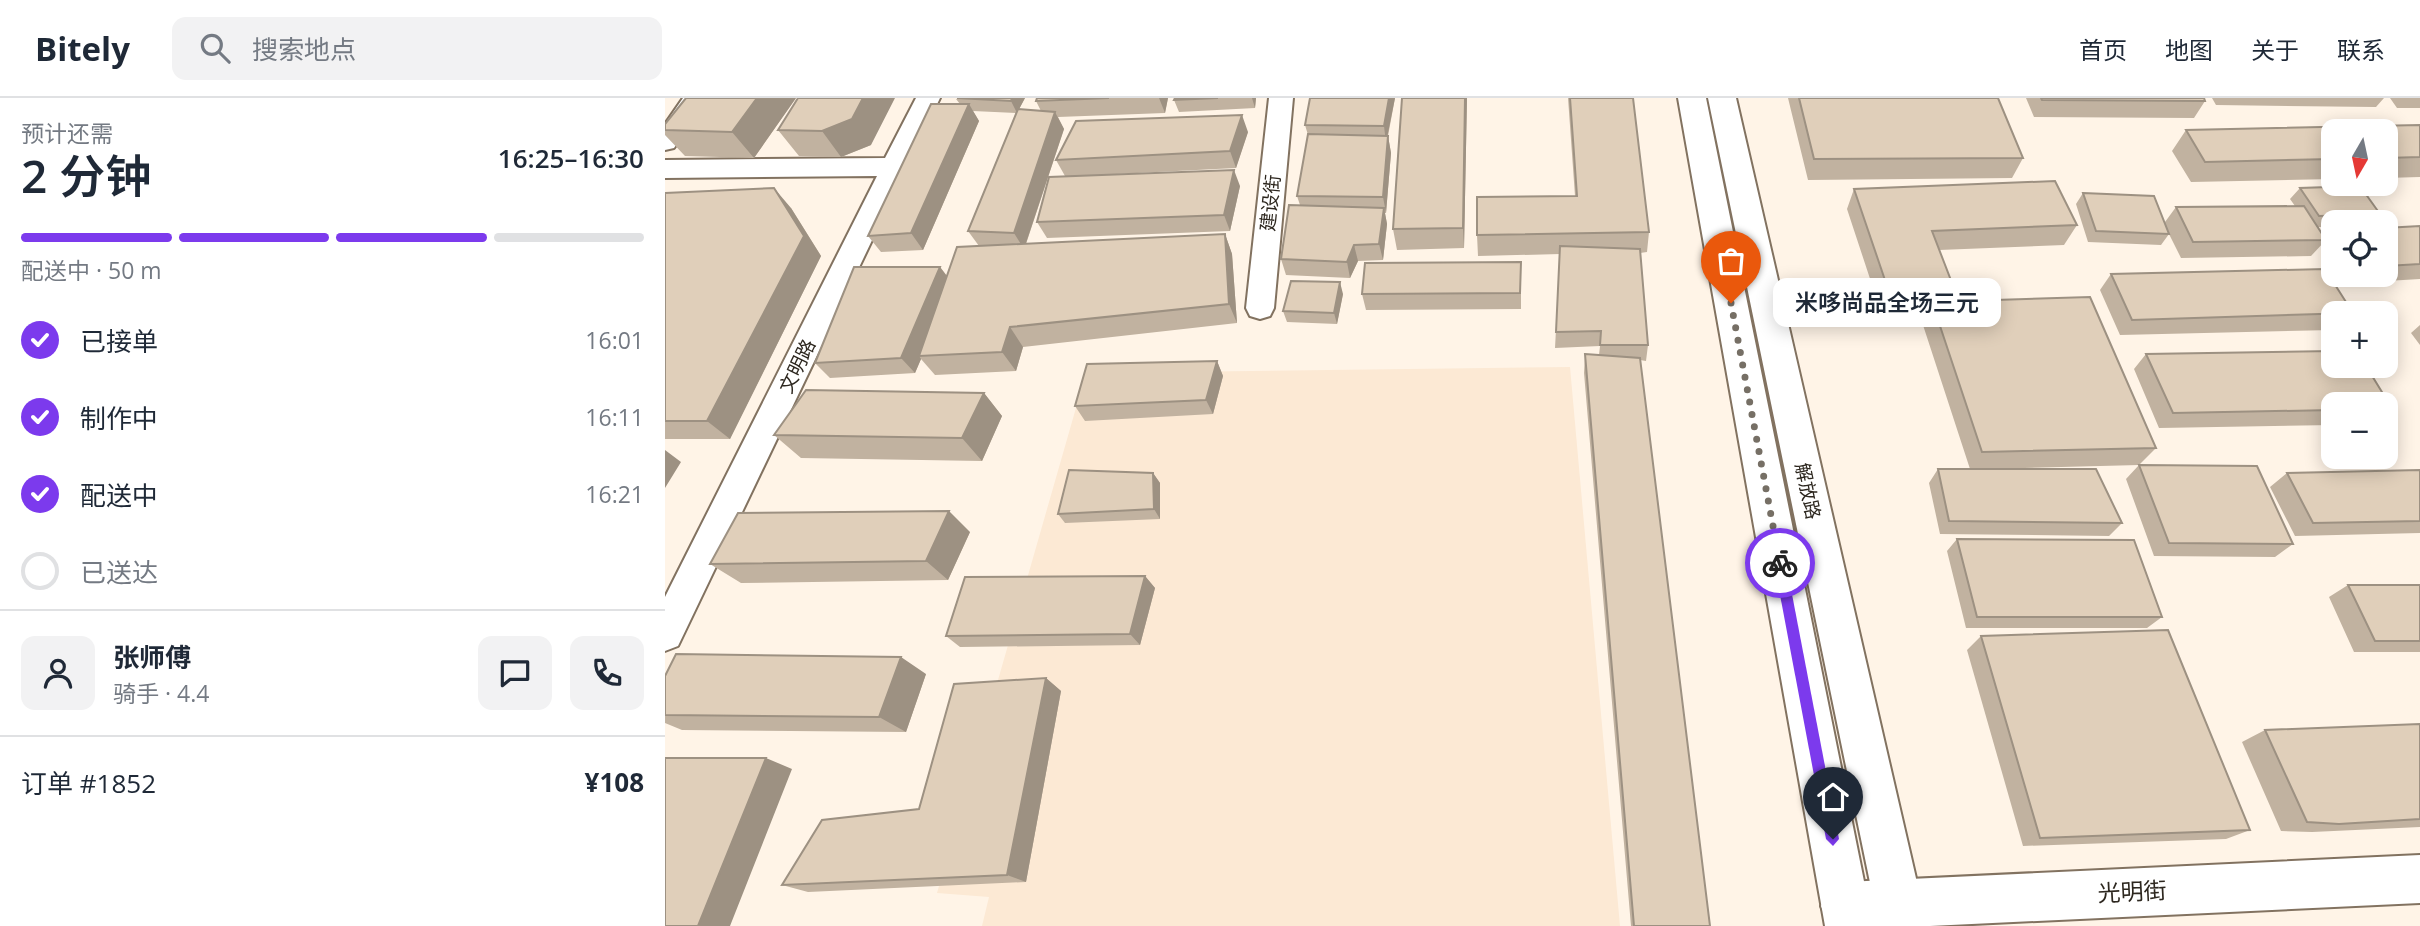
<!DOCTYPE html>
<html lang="zh">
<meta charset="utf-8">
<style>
:root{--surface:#fff;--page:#f2f2f3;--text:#1f2937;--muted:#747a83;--line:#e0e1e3;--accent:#7c3aed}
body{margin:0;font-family:"Open Sans","Noto Sans SC",sans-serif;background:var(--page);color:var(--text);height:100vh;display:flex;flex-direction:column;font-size:26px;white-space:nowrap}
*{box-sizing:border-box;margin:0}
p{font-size:23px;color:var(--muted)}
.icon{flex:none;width:38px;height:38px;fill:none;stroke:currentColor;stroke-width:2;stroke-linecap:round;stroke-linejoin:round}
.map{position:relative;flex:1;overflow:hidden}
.panel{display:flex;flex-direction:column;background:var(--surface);width:665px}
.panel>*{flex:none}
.needle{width:46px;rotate:189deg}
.buttons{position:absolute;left:1656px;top:21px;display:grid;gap:14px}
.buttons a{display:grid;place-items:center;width:77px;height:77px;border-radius:14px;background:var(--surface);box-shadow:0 4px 18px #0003;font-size:35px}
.pin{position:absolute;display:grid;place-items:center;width:60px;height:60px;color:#fff;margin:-72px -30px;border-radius:50% 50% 50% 0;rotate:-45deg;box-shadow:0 0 7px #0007}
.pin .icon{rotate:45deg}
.courier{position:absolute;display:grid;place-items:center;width:70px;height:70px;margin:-35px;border:5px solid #7c3aed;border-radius:50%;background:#fff;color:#222;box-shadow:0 2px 9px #0007}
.bubble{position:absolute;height:49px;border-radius:14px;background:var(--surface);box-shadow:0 4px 18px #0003;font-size:23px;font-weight:600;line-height:49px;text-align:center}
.head em{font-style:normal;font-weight:600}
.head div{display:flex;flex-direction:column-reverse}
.head{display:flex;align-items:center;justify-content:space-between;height:119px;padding:0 21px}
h1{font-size:46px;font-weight:600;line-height:52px}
.bar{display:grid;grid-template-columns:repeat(4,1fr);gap:10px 7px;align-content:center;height:84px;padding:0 21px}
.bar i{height:9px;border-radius:5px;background:var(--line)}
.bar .on{background:var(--accent)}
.bar p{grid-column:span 4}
.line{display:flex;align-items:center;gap:18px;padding:0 21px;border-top:2px solid var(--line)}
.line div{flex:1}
.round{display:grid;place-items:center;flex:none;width:74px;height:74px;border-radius:14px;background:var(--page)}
ol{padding:0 21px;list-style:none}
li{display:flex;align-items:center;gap:21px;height:77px}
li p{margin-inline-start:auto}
li .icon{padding:7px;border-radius:50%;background:var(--accent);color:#fff;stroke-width:4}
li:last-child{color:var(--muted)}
li i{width:38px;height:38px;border:4px solid var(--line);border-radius:50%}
header{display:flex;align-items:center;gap:42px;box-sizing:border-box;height:98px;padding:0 35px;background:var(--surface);border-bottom:2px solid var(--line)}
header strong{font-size:33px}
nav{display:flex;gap:38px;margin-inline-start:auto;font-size:24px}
.search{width:490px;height:63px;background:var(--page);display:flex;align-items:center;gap:18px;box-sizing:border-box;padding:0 24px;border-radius:14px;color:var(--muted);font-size:26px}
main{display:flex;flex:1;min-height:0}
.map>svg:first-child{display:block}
</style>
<header>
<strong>Bitely</strong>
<div class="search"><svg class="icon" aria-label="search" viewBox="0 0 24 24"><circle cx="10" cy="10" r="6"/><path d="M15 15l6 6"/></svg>搜索地点</div>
<nav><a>首页</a><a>地图</a><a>关于</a><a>联系</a></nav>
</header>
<main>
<section class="panel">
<div class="head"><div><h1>2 分钟</h1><p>预计还需</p></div><em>16:25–16:30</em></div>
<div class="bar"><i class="on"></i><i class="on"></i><i class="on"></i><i></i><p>配送中 · 50 m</p></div>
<ol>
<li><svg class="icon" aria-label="check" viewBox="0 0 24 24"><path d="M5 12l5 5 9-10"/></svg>已接单<p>16:01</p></li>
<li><svg class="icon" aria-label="check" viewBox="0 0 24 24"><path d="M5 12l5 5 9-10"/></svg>制作中<p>16:11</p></li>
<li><svg class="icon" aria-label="check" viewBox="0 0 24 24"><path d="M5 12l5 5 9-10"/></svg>配送中<p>16:21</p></li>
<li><i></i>已送达</li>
</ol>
<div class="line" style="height:126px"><a class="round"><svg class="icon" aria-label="person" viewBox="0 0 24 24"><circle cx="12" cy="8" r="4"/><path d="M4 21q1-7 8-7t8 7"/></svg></a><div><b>张师傅</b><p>骑手 · 4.4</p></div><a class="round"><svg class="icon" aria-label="chat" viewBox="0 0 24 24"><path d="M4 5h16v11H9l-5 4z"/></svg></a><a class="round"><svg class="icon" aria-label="phone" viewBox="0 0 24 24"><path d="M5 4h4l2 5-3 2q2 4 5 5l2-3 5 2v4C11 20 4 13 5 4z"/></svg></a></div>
<div class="line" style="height:91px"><div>订单 #1852</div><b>¥108</b></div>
</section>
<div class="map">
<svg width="1755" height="828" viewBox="0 0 1755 828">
<rect width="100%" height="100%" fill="#fff4e7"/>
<path fill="#fce9d4" d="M905,269L955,828H317L324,799L272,795L421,275Z"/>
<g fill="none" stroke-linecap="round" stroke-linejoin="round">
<g stroke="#827260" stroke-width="4">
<path id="minor" d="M18,0H43L9,50L0,52V26Z
M251,0H275L13,548L0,553V499L212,78L0,80V62L220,60Z
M604,0H628L609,210L605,218L595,221L585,218L581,210Z"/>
</g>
<g stroke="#827260" stroke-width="4">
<path id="secondary" d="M1755,757V805L1265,828H1170L1163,825L1156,808L1163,791L1180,784Z"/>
</g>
<g stroke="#827260" stroke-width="4">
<path id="primary" d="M1013,0H1041L1208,828H1160Z
M1043,0H1071L1262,828H1214Z"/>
</g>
<use href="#minor" fill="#fff" fill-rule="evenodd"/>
<use href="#secondary" fill="#fff" fill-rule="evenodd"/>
<use href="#primary" fill="#fff" fill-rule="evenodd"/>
</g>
<path fill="#c1b2a0" d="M131,0L89,60L20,58L0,37V26Z
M133,0L206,47L176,59L134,58L113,32Z
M360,0L354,11L376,13L371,3L372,0H503L500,15L393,19L399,31L361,146L560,136L567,156L572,225L358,249L351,273L270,277L256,261L250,275L165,280L150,265L275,169L282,178L314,148L303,133L351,15L308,13L314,23L258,152L216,154L203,138L295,6L291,1Z
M510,0H591L590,10L514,14L509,2Z
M645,0H730L723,38L726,55L721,115H720L722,126L718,162L693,163L685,180L621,177L616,161L635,107L632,98L643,37L640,27Z
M802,0L799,150L732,152L728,131Z
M903,0H968L984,134L982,154L975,155L983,247L981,263L975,262L1045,828H966L919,275L920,256L934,257L935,248L890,250L895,156L813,158L812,137L910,98Z
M1123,0H1333L1358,60L1347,80L1143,82Z
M1361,0H1539L1540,3L1529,20L1369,19Z
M1547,0H1719L1711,9L1551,7Z
M1725,0H1755V10H1732Z
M1755,27V79L1720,80V33H1668V81L1526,84L1507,53L1521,32Z
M583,34L571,70L452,76L575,88L565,133L382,140L372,124L400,78L391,62Z
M1635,90L1715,116L1707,124H1668V129H1653L1661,142L1646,158L1516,160L1504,136L1496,147L1423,144L1411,106L1418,95L1500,124L1511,109L1630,108L1625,101Z
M1189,91L1412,127L1399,147L1274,152L1287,185L1278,204L1491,350L1474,367L1320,371L1457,425L1444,438L1275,436L1264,385L1273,371H1305L1257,224L1266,205L1214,208L1182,111Z
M0,95L126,110L156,158L65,341H0Z
M1755,128V181L1705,184L1700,177H1720V130Z
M856,164V211L701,212L697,196Z
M1446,176L1668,215V232L1455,237L1435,192Z
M678,196L672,226L622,224L618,213Z
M1755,227V247L1746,235Z
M1668,253V268H1701L1728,312L1720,317V306H1668V327L1494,330L1469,271L1481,256Z
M552,263L558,278L548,316L420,323L410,308Z
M319,295L337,318L317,363L136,360L109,337Z
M1474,367L1628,446L1610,459L1489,458L1461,381Z
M1755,372V435L1630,438L1605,389L1622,375Z
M488,375L495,385V421L400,425L393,416Z
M305,434L283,482L76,485L45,466Z
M1292,441L1497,519L1482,530H1301L1282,453Z
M480,478L490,490L475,547L295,549L281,538Z
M1683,487H1755V554H1689L1664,499Z
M1316,538L1585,732L1561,741L1358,748L1302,552Z
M261,576L241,634L17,632L0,625V578Z
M381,580L396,593L361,784L143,794L117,787L254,711Z
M1755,626V729L1647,734L1616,733L1577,644L1600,632Z"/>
<path fill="#9d9182" d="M92,0H131L89,60L67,34Z
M198,0H230L206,47L176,59L157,33Z
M347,0H360L352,15L346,3Z
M494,0H503L500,15Z
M587,0H591L590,10Z
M724,0H730L721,45L719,28Z
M800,0H802L799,150L798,130Z
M304,6L314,23L258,152L246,135Z
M390,14L399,31L359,151L349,135Z
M577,17L583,34L571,70L565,53Z
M723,38L726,55L721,115L718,99Z
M569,72L575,88L565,133L559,117Z
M109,90L126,110L156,158L65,341L42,323Z
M719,110L722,126L718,162L714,146Z
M560,136L567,156L572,225L564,206Z
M689,147L693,163L685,180L682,164Z
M275,169L287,185L254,258L256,261L250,275L236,260Z
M675,184L678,196L672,226L669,215Z
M345,229L358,249L351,273L337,254Z
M552,263L558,278L548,316L541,302Z
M319,295L337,318L317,363L297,340Z
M0,352L16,364L0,390Z
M488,375L495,385V421L489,411Z
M284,413L305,434L283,482L261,463Z
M480,478L490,490L475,547L465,536Z
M236,559L261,576L241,634L214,619Z
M381,580L396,593L361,784L342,777Z
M101,660L127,671L65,828H33Z"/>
<path fill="#e0cfba" stroke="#9d9182" stroke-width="2" d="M21,0H92L67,34L0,32V26Z
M133,0H198L187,21L157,33L113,32Z
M292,0H347L346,3Z
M372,0H444L371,3Z
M510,0H553L509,2Z
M645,0H724L719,28L640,27Z
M737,0H800L798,130L728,131Z
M905,0H968L984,134L812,137V99L912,98Z
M1134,0H1333L1358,60L1149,61Z
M1376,0H1539L1540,3L1377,2Z
M266,6H304L246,135L203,138Z
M353,11L390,14L349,135L303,133Z
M577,17L565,53L391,62L411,23Z
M1755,27V59L1720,60V33H1668V61L1540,64L1521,32Z
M643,36L723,38L718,99L632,98Z
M569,72L559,117L372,124L384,79Z
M1390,83L1412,127L1267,133L1287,185L1222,188L1189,91Z
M1695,88L1715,116L1654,118L1635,90Z
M109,90L139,138L42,323H0V95Z
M1418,95L1489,98L1504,136L1431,133Z
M624,107L719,110L714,146L689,147L682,164L616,161Z
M1639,108L1661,142L1528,144L1511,109Z
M1755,128V166L1721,168L1720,167V130Z
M560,136L564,206L345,229L337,254L254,258L292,149Z
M895,148L975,151L983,247H935L936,233L891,234Z
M856,164L855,195L697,196L700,165Z
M189,169H275L236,260L150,265Z
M1660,171L1688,215L1467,222L1446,176Z
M626,183L675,184L669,215L618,213Z
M1425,199L1491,350L1317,354L1267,204Z
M1668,253V268H1701L1728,312H1720V306H1668V312L1508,315L1481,256Z
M920,256L975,260L1045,828H969Z
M552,263L541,302L410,308L422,266Z
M141,292L319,295L297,340L109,337Z
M1474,367L1592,368L1628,446L1504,445Z
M1273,371H1431L1457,425L1284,423Z
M404,372L488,375L489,411L393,416Z
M1755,372V423L1648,425L1622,375Z
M284,413L261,463L45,466L73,415Z
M1292,441L1469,442L1497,519H1312Z
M480,478L465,536L281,538L300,479Z
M1683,487H1755V543H1710Z
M1503,532L1585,732L1375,740L1316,538Z
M11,556L236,559L214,619L0,617V578Z
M381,580L342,777L117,787L157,722L254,711L289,586Z
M1755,626V721L1674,726L1642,724L1600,632Z
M0,660H101L33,828H0Z"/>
<path fill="#7c3aed" d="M1115,460L1121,465L1174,741L1168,748L1161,741L1109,465Z"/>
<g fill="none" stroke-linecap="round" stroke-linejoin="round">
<path stroke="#766f65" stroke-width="7" stroke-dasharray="0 12.6" d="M1066,205L1115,465"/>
</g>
<g text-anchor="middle" stroke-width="5" stroke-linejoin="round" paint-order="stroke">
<g font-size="19" fill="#2d271f" stroke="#fff">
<text transform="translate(605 105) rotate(-84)" y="7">建设街</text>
<text transform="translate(132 268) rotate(-64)" y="7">文明路</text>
<text transform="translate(1143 393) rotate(78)" y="7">解放路</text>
</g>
<g font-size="23" fill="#2d271f" stroke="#fff">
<text transform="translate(1467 794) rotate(-3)" y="8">光明街</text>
</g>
</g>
</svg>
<div class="buttons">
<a><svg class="needle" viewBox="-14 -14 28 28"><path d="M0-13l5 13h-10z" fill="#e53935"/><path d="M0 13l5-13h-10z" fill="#747a83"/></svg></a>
<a><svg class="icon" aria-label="locate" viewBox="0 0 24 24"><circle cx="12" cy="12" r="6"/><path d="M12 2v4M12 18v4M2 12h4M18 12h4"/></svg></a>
<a>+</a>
<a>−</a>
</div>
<div class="pin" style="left:1066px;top:205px;background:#ea580c"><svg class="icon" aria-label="bag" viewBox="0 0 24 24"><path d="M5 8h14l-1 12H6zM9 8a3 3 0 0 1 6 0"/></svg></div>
<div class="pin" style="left:1168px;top:741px;background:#1f2937"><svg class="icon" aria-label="home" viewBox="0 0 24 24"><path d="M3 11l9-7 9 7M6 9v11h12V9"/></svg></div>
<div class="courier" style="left:1115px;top:465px"><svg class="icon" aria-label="bike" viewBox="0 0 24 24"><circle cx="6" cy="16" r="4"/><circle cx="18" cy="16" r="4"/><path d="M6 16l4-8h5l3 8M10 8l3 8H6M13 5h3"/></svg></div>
<div class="bubble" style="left:1108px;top:180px;width:228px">米哆尚品全场三元</div>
</div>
</main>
